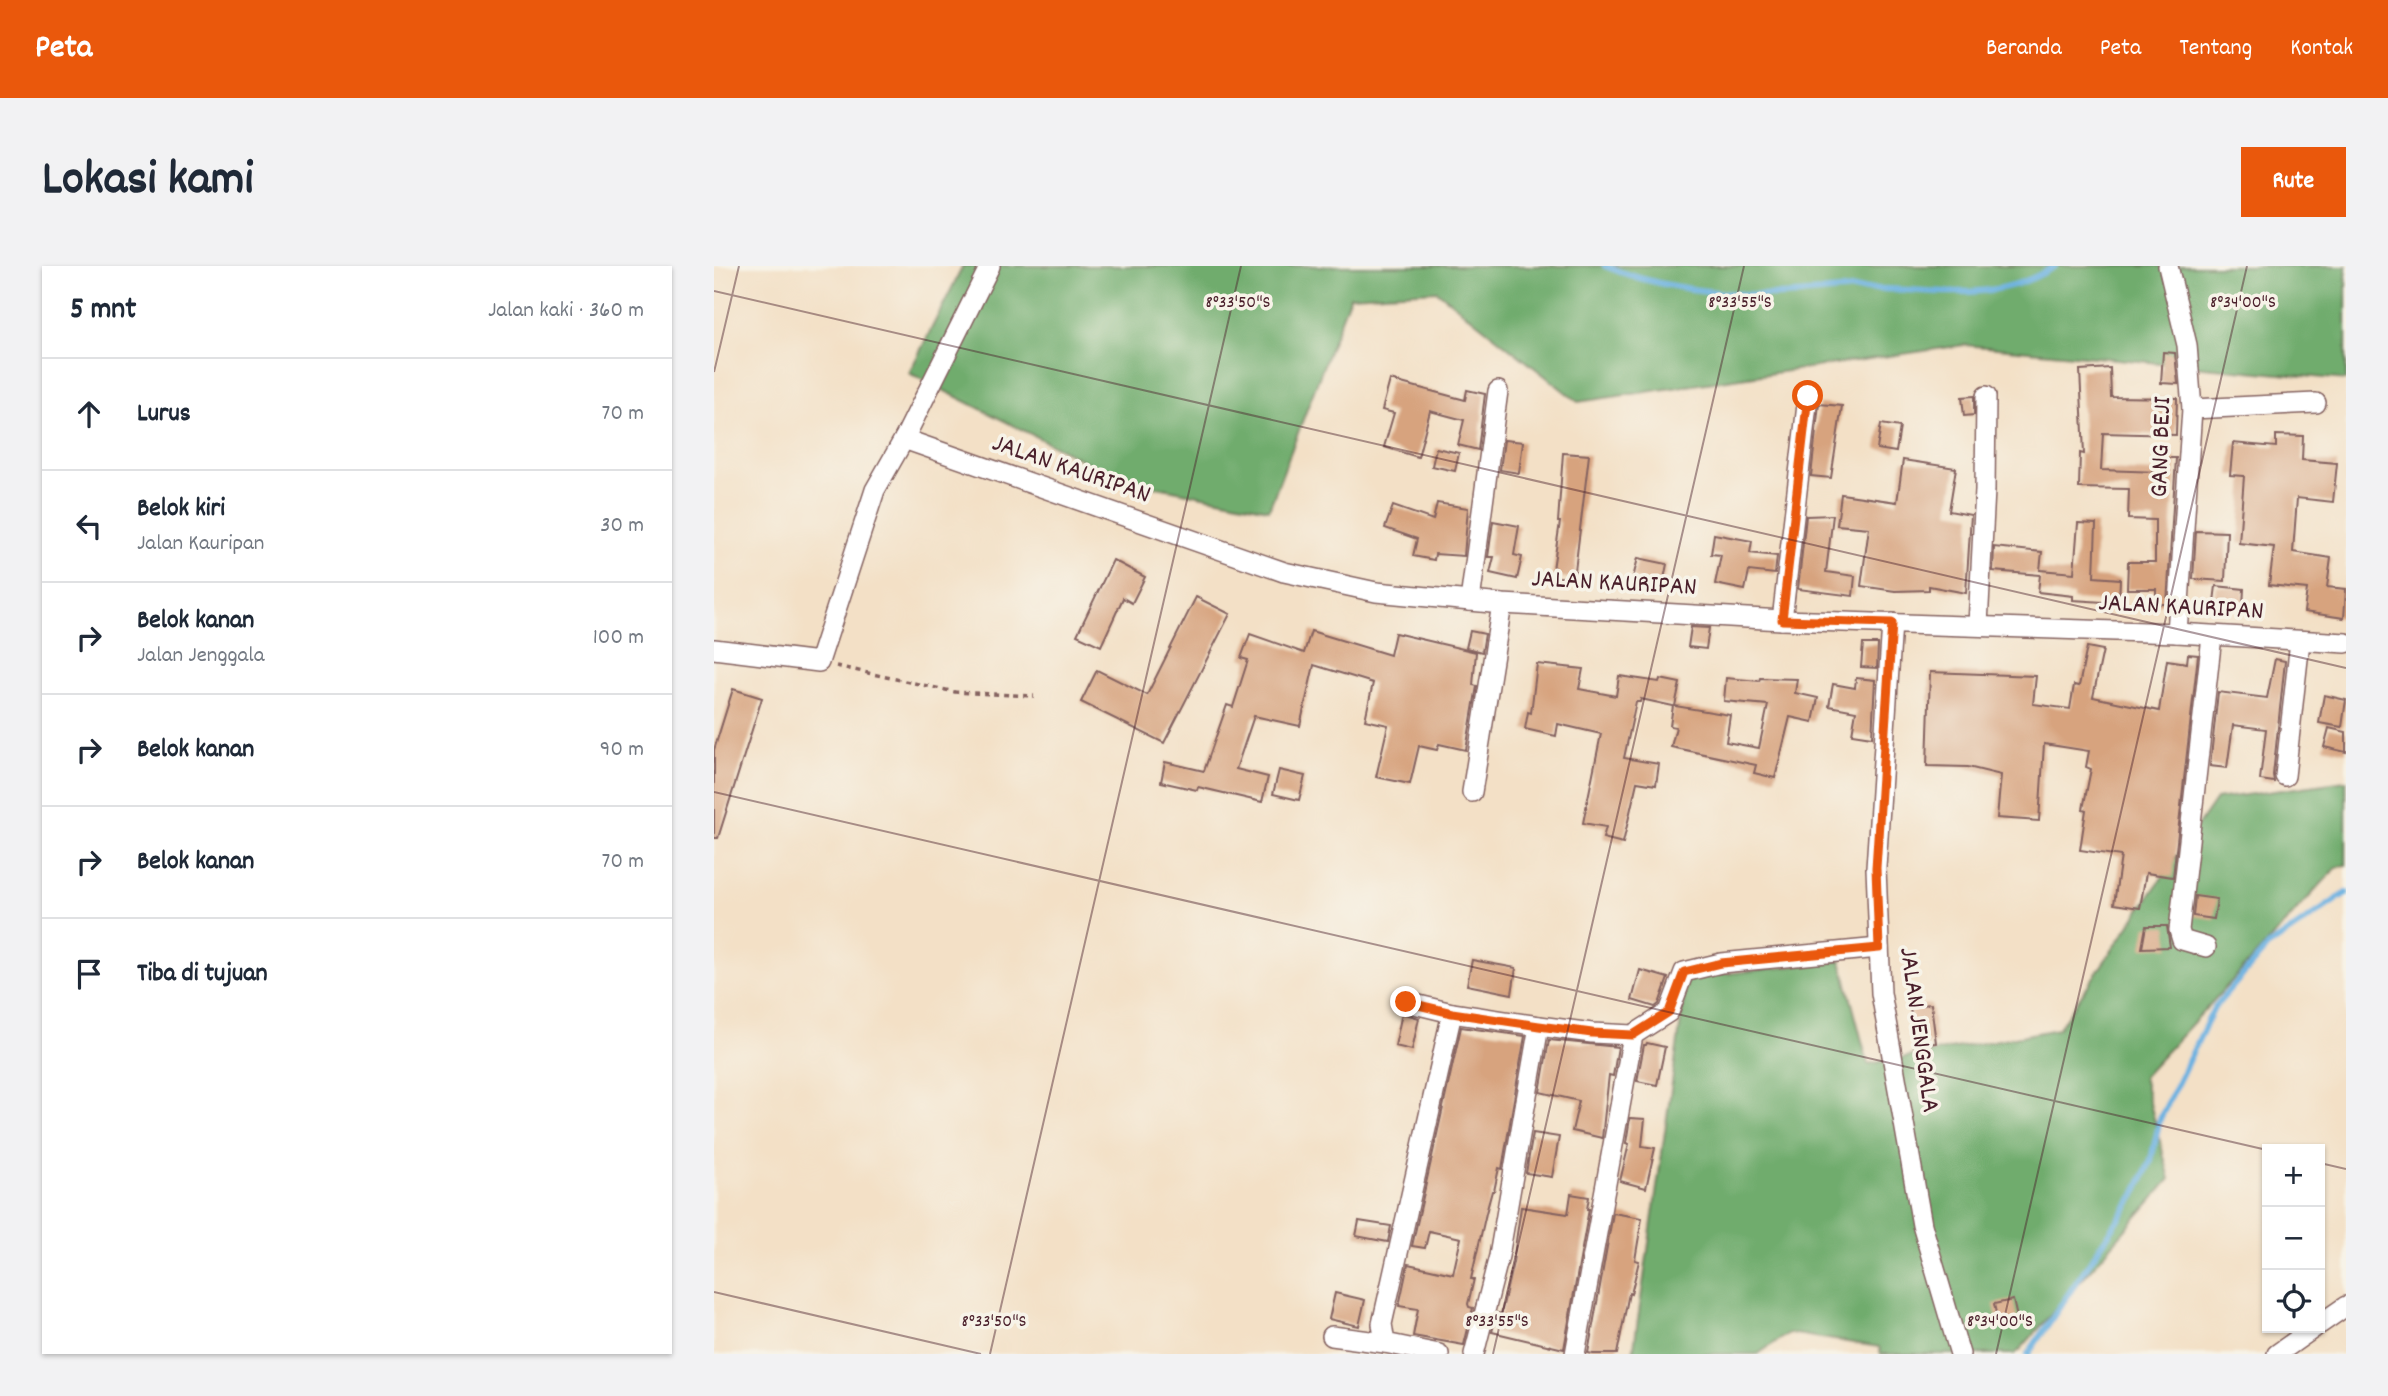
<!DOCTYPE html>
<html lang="id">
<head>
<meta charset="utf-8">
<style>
	:root { --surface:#fff; --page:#f2f2f3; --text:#1f2937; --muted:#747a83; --line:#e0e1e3; --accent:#ea580c }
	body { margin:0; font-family:Dekko,sans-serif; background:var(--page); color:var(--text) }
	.controls { position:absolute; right:21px; bottom:21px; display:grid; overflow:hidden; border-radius:0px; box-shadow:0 2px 5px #0004 }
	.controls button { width:63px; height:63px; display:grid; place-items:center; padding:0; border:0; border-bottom:2px solid var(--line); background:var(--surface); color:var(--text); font:35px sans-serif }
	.stop { position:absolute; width:21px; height:21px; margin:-16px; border:5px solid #ea580c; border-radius:50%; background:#fff }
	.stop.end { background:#ea580c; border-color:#fff; box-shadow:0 2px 7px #0008 }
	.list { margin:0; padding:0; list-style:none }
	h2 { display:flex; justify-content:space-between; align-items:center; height:91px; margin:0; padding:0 28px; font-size:30px }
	h2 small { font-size:23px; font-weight:400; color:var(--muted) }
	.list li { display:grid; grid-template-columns:46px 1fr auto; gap:21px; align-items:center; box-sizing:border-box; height:112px; padding:0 28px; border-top:2px solid var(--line) }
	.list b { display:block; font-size:26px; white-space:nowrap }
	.list p { margin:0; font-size:23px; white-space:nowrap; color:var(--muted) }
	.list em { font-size:23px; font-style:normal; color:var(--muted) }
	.icon { flex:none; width:38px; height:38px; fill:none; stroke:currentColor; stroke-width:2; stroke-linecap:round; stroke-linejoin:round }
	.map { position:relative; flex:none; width:1632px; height:1088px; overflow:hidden; border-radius:0px }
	header { display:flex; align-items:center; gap:42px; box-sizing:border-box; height:98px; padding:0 35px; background:var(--accent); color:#fff }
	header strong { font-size:33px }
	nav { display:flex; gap:38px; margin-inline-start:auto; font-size:24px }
	.intro { display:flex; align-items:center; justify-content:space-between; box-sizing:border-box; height:168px; padding:0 42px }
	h1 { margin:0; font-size:49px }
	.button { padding:18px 32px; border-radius:0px; background:var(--accent); color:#fff; font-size:24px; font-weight:700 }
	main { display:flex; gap:42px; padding:0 42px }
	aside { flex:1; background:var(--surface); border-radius:0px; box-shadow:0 2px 5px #0004 }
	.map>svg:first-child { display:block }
</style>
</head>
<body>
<header>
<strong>Peta</strong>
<nav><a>Beranda</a><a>Peta</a><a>Tentang</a><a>Kontak</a></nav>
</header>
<div class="intro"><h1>Lokasi kami</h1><a class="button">Rute</a></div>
<main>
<aside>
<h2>5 mnt<small>Jalan kaki · 360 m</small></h2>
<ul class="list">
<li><svg class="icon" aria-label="ahead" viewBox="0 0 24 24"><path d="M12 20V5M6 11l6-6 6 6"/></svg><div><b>Lurus</b></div><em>70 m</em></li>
<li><svg class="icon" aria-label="left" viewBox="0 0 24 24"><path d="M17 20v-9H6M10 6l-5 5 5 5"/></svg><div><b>Belok kiri</b><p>Jalan Kauripan</p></div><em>30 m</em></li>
<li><svg class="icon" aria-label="right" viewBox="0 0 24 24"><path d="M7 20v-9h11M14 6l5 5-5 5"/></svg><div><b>Belok kanan</b><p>Jalan Jenggala</p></div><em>100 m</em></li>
<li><svg class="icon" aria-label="right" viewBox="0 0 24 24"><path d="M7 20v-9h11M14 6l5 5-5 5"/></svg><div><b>Belok kanan</b></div><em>90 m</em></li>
<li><svg class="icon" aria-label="right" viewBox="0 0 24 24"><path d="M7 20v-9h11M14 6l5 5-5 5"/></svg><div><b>Belok kanan</b></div><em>70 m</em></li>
<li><svg class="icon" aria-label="arrive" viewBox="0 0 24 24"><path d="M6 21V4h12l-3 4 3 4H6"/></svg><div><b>Tiba di tujuan</b></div></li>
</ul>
</aside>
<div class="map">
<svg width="1632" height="1088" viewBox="0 0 1632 1088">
	<rect width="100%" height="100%" fill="#f7f3e8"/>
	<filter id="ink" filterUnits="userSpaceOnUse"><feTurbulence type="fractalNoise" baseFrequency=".0143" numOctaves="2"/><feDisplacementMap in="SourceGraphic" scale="14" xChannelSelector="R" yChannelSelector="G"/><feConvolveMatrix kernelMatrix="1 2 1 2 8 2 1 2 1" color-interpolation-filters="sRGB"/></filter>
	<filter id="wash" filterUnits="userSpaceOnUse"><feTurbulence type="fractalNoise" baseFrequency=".00686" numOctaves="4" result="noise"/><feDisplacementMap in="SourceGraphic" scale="28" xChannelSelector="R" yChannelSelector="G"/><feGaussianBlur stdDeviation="1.57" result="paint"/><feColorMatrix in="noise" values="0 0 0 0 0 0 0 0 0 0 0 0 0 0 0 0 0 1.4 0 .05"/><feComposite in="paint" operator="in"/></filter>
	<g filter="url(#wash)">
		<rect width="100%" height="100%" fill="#f3e0c6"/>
		<!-- forest -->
		<g fill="#6fac6d" stroke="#5c664c" stroke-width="2">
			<path d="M249,0H1632V114L1250,79L864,136L723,25L636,30L555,243L408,214L195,107Z"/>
			<path d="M1632,515V599L1622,602L1429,811L1456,913L1305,1085L1300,1088H1167L1165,1081L1075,1067L1044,1088H919L973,712L1127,695L1154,798L1344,763L1502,533Z"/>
		</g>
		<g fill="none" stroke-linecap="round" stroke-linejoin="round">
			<!-- stream -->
			<g stroke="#6ab1e1" stroke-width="6">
				<path d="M891,0C941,21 1000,28 1053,29C1083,30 1114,24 1144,23C1213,20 1276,42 1341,0"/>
				<path d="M1314,1088L1421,929L1437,894L1446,853L1500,742L1553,681L1632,627"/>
			</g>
		</g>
		<g id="blocks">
			<!-- building -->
			<g fill="#d7a37e">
				<path d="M1449,86L1461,87L1464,118L1447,117Z"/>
				<path d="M1396,102L1397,131L1463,132L1462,169L1389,167L1387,204L1446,206V192H1462L1453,338H1442V323H1413L1414,296H1441V254L1414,253L1415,223L1365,222L1366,187L1370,188L1366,104Z"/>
				<path d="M676,114L751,134L753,124L771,128L764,184L744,179L750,154L716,145L704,191L670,181L680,147L668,144Z"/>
				<path d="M1260,130V149L1250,150L1248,131Z"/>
				<path d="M1105,138L1128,140L1117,212L1097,210Z"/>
				<path d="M1167,158L1186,161L1182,186L1163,183Z"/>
				<path d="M1562,169L1589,170L1588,194L1623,197L1619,236L1583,232L1579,286L1617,292L1613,321L1632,323L1630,352L1590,346L1593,323L1555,319L1560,281L1525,277L1530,210L1516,209L1519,177L1562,181Z"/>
				<path d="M790,174L809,176L805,207L786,204Z"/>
				<path d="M722,182L745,187L741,205L718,200Z"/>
				<path d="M849,187L875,189L860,313L838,310L846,256H844Z"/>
				<path d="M1189,194L1242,202L1235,245L1257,249L1252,327L1215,320V324L1181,325L1147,320L1155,262L1123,259L1127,228L1183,236Z"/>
				<path d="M723,237L754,242L750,290L721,288L720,294L699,290L703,273L671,262L679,240L719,254Z"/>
				<path d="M1119,249L1112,306L1141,310L1139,330L1084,323L1092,250Z"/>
				<path d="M779,255L805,260L800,289L808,291L803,313L776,307L780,291H774Z"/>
				<path d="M1364,257L1382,258L1380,311L1406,313L1405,337L1359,334V330L1324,326L1326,309L1279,305L1280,281L1328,286L1326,304L1360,307Z"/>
				<path d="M1482,265L1513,266L1511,315L1479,313Z"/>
				<path d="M1000,268L1038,275L1036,287L1063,290L1061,308L1035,305L1031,324L1001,318L1007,289L997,288Z"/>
				<path d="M924,292L953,298L949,318L919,312Z"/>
				<path d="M399,294L431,311L418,337L409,332L387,380L363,369Z"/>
				<path d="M1502,320L1530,323L1529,340L1500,336Z"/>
				<path d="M482,331L516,348L450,477L367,436L383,404L433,429Z"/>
				<path d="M977,361L995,362L992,383L974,381Z"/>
				<path d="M597,365L676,389L681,367L762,386L759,419L763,420L752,484L725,478L723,484L705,480L696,518L662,511L674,459L651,454L659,417L600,399L586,460L540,450L522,503L554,511L548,536L484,521L483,524L447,516L451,496L490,505L513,439L519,441L534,394L527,392L536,368L590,387Z"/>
				<path d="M756,365L771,368L768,386L752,382Z"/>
				<path d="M1149,378H1164L1163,402L1147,401Z"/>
				<path d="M1373,381L1389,384L1379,431L1445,445L1453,394L1473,397L1474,388L1484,389L1459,611L1432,607L1426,642L1400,638L1407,590L1366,584L1372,544L1369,543L1377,503L1372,501L1375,485L1330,478L1325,555L1283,552L1287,509L1254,501L1213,500L1216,406L1322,410L1319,438L1356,443L1360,419L1365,420Z"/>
				<path d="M1561,393L1571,395L1559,509L1560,516L1546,514L1552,463L1519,459L1513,502L1496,500L1504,426L1553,432Z"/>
				<path d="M823,398L869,403L865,423L902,430L905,410L945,416L946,413L966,417L961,440L1016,449L1012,476L1045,482L1054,439L1010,435L1012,412L1045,415L1046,412L1083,413L1081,427L1104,432L1099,456L1076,451L1061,512L1040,507L1042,499L957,481L962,461L956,460L959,440L927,433L926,436H922L910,492L945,498L942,519L923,516L909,577L889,572L892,561L869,557L887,468L844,458L842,470L811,463L814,446L817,447Z"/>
				<path d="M1142,412L1161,414L1158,471L1138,468L1142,445L1115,440L1119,418L1141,422Z"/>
				<path d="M19,423L48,432L4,572H0V484Z"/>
				<path d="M1610,429L1632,434L1628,461L1605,457Z"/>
				<path d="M1615,462L1632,466V486L1610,481Z"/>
				<path d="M565,504L591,510L585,534L559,528Z"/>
				<path d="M1481,630L1503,633L1500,653L1479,650Z"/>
				<path d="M1432,660H1453L1456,681L1428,682Z"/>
				<path d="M758,694L802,702L798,728L753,719Z"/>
				<path d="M926,704L954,712L945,738L941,741L918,734Z"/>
				<path d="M1217,738L1222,777L1200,780L1196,740Z"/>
				<path d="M688,747L705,752L698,784L681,780Z"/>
				<path d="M747,761L811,770L788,903L785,902L780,925H778L772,947L757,1013H760L754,1038L755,1041L759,1042L750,1079L699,1070L704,1043L685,1040L694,998L739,1008L747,972L715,965L711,982L698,980Z"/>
				<path d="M835,774L904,781L899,810L895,809L888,872L858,865L865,835L826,826Z"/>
				<path d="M933,777L951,781L943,819L923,815L930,779H932Z"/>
				<path d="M916,852L931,853L928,880L941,882L932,922L906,915L915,878L912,877Z"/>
				<path d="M819,867L845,871L838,911L812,907Z"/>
				<path d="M857,928L875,931L873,943H875L850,1083L778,1066L783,1047L787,1048L799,996L807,941L854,948Z"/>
				<path d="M899,947L928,952L921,994L925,995L917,1028L915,1027L903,1088H879L874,1087Z"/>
				<path d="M645,955L677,960L674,976L642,970Z"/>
				<path d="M621,1027L651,1034L645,1060L615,1053Z"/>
				<path d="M1299,1034L1304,1056L1285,1061L1280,1038Z"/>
			</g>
		</g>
	</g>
	<g filter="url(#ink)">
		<use href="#blocks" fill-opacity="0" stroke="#856361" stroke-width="2"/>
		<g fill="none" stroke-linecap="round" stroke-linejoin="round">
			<!-- minor casing -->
			<g stroke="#856361" stroke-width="22">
				<g id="minor">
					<path d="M1454,0L1473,79L1478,143L1463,367"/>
					<path d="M1478,143L1602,137"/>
					<path d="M190,173L570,306L662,326L788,338L1068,354L1463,367L1632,377"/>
					<path d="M756,335L784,125"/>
					<path d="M1068,354L1094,130"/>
					<path d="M1178,357L1162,602L1167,727L1208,959L1246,1088"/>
					<path d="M1264,359L1271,224L1272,130"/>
					<path d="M0,383L105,396L161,224L190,173L276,0"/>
					<path d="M1571,510L1586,375"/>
					<path d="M758,526L788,338"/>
					<path d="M1492,681L1468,674L1465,664L1498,370"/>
					<path d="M692,736L738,747L825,760L878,767L919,769L955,746L970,706L1007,697L1165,682"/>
					<path d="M1606,1058L1632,1040"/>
					<path d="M618,1070L671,1077"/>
					<path d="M725,1088L671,1077L668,1058L738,747"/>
					<path d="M760,1088L785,990L825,760"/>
					<path d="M861,1088L919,769"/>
					<path d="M1563,1088L1600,1062"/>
				</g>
			</g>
			<!-- path -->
			<path stroke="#856361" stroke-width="3.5" stroke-dasharray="5 5" stroke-linecap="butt" d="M122,400L241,426L320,430"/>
			<!-- minor -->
			<use href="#minor" stroke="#fff" stroke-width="19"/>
		</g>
	</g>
	<g fill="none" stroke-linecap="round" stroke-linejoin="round" filter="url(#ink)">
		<!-- route -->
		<path stroke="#ea580c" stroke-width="9" d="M692,736L738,747L825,760L878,767L919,769L955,746L970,706L1007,697L1165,682L1162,602L1178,357L1068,354L1094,130"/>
	</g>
	<!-- ticks -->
	<path fill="none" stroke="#4a1f2b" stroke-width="2" stroke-opacity="0.45" d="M0,25L1632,402M0,106L25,0M0,526L1553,884M1606,897L1632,903M0,1026L267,1088M276,1088L527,0M779,1088L1030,0M1282,1088L1533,0"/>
	<g text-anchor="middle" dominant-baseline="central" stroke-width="7" stroke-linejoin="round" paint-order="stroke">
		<!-- street labels -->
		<g font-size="26" fill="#4a1f2b" stroke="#f7f3e8">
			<text transform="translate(1448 181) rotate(-88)">GANG BEJI</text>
			<text transform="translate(357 204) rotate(19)">JALAN KAURIPAN</text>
			<text transform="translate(900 318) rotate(3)">JALAN KAURIPAN</text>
			<text transform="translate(1467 342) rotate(3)">JALAN KAURIPAN</text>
			<text transform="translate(1204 764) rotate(82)">JALAN JENGGALA</text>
		</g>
	</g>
	<g font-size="18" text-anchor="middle" fill="#4a1f2b" stroke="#f7f3e8" stroke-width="7" stroke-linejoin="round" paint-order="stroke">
		<text x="524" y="41">8°33'50"S</text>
		<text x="1026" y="41">8°33'55"S</text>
		<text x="1529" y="41">8°34'00"S</text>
		<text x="280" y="1060">8°33'50"S</text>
		<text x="783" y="1060">8°33'55"S</text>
		<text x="1286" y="1060">8°34'00"S</text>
	</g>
</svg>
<div class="controls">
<button>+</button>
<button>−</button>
<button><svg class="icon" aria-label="locate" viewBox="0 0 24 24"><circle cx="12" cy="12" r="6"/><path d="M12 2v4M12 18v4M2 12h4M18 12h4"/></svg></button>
</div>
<div class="stop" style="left:1094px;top:130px"></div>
<div class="stop end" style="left:692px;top:736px"></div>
</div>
</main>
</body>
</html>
